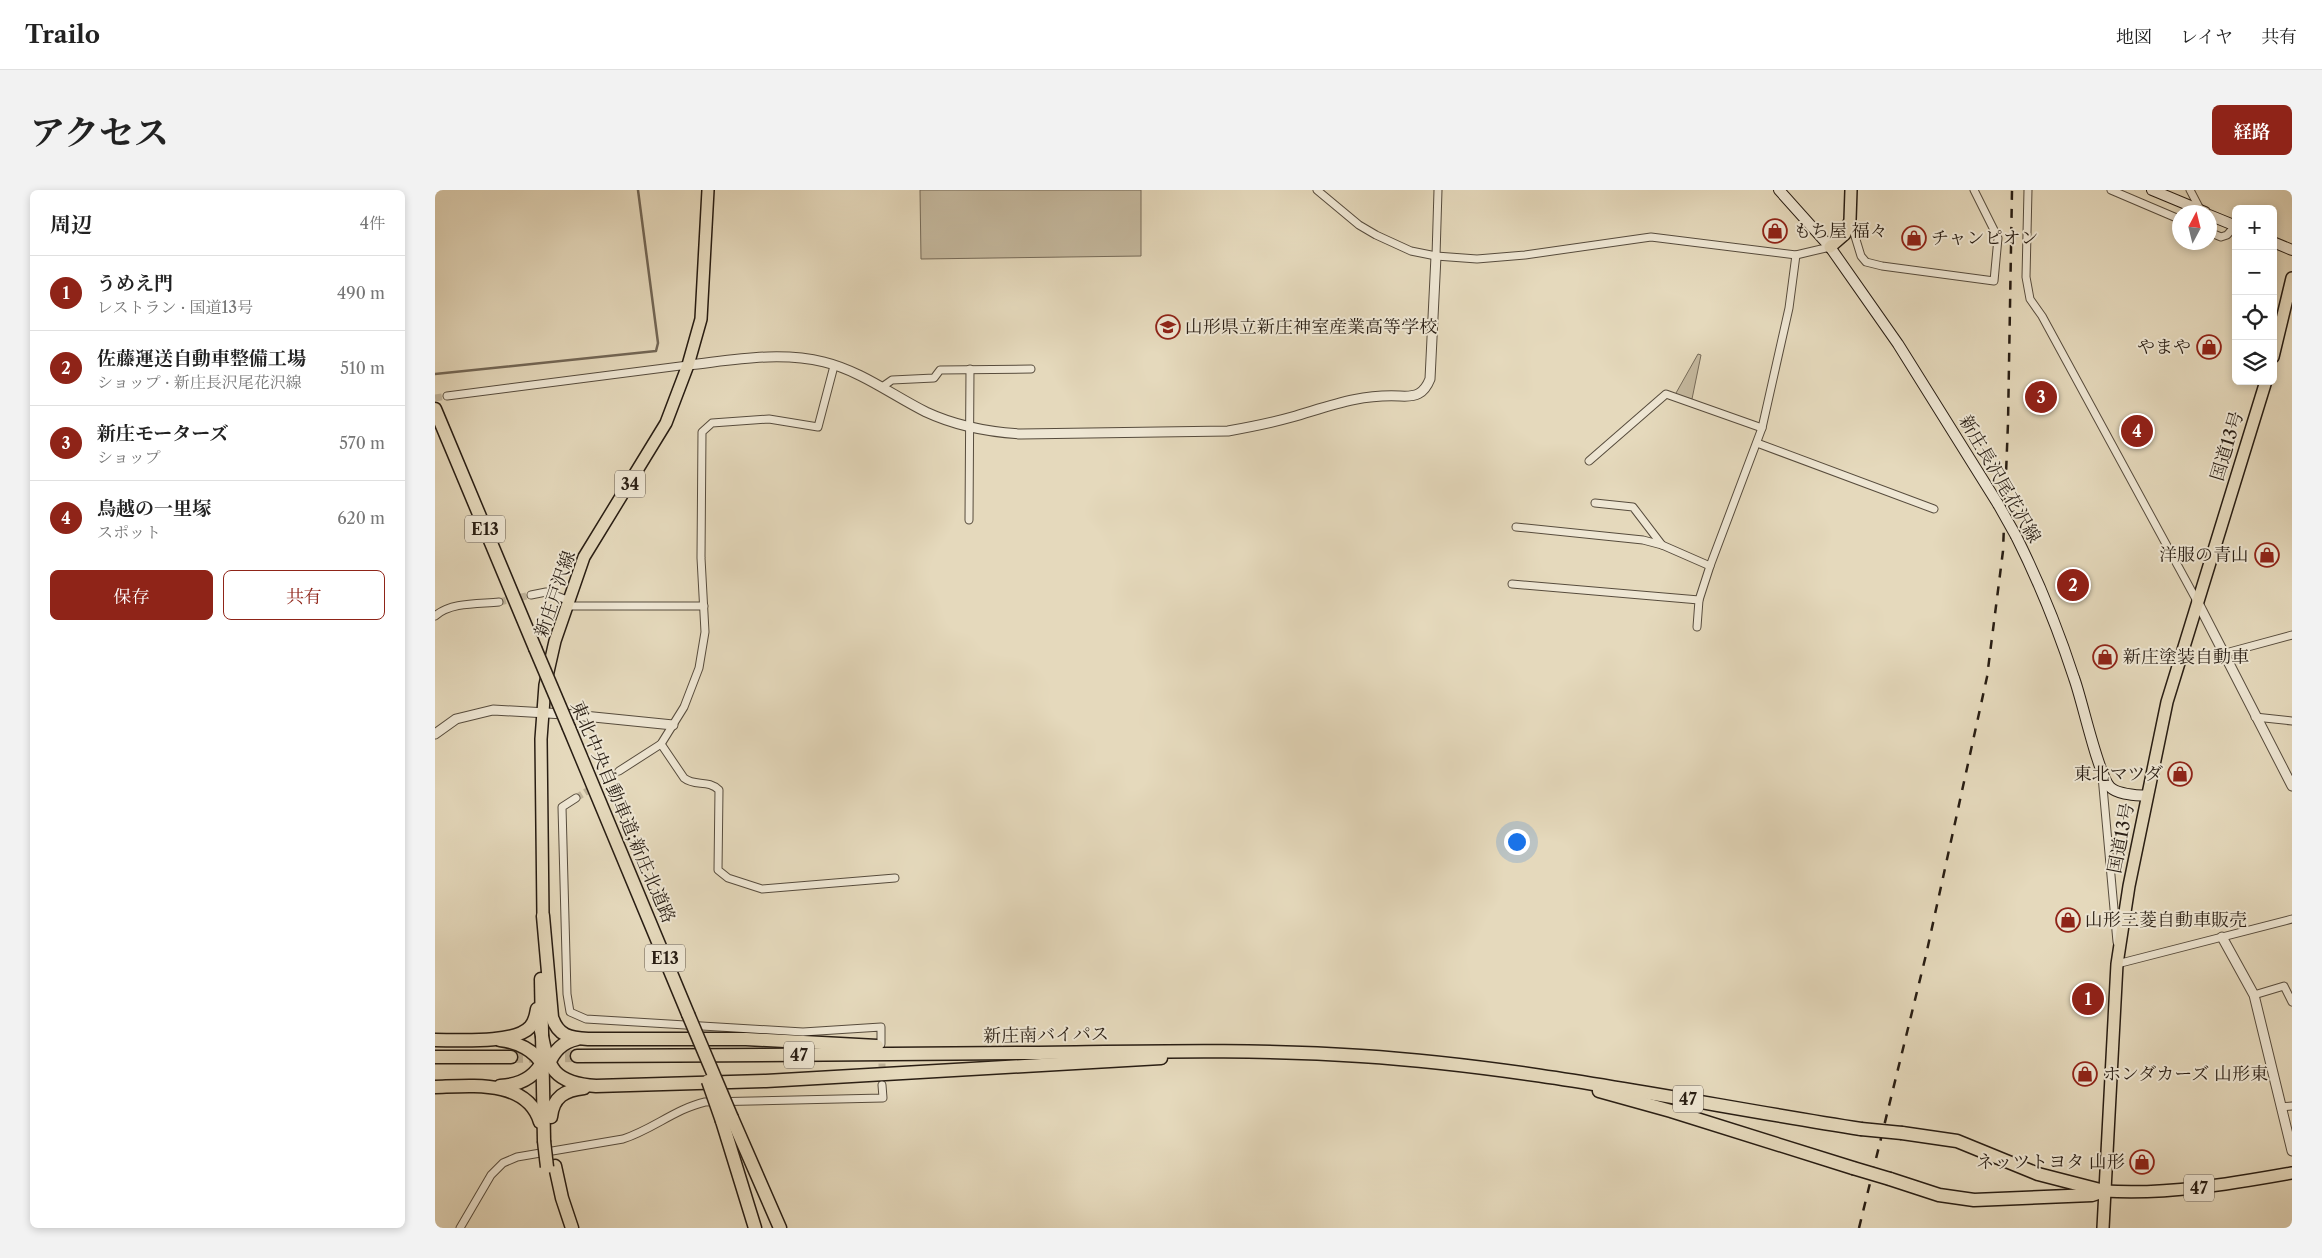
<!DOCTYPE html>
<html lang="ja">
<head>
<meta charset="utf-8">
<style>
	:root { --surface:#fff; --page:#f2f2f2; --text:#222; --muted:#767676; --line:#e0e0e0; --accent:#8f2418 }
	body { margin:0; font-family:"Libre Caslon Text","Noto Serif JP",serif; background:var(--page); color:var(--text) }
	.controls { position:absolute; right:15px; top:15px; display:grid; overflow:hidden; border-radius:8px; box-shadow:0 2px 8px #0003 }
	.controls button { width:45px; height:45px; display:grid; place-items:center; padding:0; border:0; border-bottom:1px solid var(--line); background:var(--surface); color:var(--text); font:25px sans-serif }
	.compass { position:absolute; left:1737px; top:15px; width:45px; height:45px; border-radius:50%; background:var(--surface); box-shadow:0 2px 8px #0003; rotate:7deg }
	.you { position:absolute; left:1081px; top:651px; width:18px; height:18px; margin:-12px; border:4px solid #fff; border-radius:50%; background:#1a73e8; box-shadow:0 0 0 8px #1a73e833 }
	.badge { display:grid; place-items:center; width:32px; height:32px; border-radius:50%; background:var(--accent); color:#fff; font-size:16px; font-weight:700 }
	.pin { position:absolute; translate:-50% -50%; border:2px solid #fff; box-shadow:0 1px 5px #0006 }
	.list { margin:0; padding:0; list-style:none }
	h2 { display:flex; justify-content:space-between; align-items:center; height:65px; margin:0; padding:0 20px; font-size:21px }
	h2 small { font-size:16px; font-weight:400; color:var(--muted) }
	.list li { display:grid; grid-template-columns:32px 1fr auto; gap:15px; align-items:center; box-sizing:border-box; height:75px; padding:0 20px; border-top:1px solid var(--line) }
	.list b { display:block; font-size:19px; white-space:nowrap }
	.list p { margin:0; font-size:16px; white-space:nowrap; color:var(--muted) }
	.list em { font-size:16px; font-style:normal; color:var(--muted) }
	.actions { display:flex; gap:10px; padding:15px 20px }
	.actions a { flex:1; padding:11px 0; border:1px solid var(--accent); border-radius:8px; text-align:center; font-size:18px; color:var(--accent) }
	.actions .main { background:var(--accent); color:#fff }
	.icon { flex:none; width:28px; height:28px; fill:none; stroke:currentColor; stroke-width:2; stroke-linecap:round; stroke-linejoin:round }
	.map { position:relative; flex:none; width:1857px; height:1038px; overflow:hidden; border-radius:8px }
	header { display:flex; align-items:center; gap:30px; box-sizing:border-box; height:70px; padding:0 25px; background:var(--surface); border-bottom:1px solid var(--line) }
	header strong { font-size:24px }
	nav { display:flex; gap:28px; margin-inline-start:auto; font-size:18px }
	.intro { display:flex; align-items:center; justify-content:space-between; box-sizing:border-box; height:120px; padding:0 30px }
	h1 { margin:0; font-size:35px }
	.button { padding:12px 22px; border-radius:8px; background:var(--accent); color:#fff; font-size:18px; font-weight:700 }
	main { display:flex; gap:30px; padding:0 30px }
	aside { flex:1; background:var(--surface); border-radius:8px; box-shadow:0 2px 8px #0003 }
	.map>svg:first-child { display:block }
</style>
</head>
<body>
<header>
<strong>Trailo</strong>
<nav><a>地図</a><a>レイヤ</a><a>共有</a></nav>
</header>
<div class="intro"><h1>アクセス</h1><a class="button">経路</a></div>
<main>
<aside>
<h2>周辺<small>4件</small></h2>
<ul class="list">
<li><span class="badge">1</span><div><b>うめえ門</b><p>レストラン · 国道13号</p></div><em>490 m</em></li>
<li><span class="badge">2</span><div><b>佐藤運送自動車整備工場</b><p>ショップ · 新庄長沢尾花沢線</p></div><em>510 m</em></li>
<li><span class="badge">3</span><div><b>新庄モーターズ</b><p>ショップ</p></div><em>570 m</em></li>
<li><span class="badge">4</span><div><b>鳥越の一里塚</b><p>スポット</p></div><em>620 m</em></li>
</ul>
<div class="actions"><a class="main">保存</a><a>共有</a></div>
</aside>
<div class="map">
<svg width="1857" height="1038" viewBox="0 0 1857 1038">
	<rect width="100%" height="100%" fill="#e5d9bc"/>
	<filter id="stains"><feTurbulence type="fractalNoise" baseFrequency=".004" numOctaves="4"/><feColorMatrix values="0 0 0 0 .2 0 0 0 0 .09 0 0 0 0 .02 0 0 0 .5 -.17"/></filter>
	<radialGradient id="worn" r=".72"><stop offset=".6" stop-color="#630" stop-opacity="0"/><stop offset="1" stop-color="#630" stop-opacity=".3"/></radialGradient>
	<!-- green -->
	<g fill="#c5b99f" stroke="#766b59">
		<path d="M485,0H706V66L486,69Z"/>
		<path d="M1263,164L1266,165L1257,209L1243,206L1241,203Z"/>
	</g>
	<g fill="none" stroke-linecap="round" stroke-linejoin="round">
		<!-- stream -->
		<path stroke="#736756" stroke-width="2.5" d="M0,184L221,161L223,153L203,0"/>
		<!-- minor-tunnel -->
		<g stroke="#bfb39a" stroke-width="7" stroke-dasharray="7 3.5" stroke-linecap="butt">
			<path d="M0,208L12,206"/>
			<path d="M64,412L96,405"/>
			<path d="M141,608L184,581"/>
			<path d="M447,863V887"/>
		</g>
		<!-- motorway-tunnel -->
		<path stroke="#bfb39a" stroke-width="12" stroke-dasharray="12 6" stroke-linecap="butt" d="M76,867L142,866"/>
		<!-- minor casing -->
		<g stroke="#574c3d" stroke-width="9">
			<g id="minor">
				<path d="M882,0L924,35L941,45L976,61L1001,66L1042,69L1090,65L1216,47L1361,65L1395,57"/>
				<path d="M1593,0L1591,87L1595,109L1607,126L1762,411"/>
				<path d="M1676,0L1744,29"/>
				<path d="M1755,0L1766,21"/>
				<path d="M1415,30L1426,66L1431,72L1447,76L1559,91L1563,48L1539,0"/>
				<path d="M1774,42L1786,47L1792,45L1800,36"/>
				<path d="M1001,66L1003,0"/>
				<path d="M447,197L457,190L499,188L505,180L596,179"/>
				<path d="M12,206L253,175"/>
				<path d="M1322,253L1499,319"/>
				<path d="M1154,271L1231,204L1327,238"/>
				<path d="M1160,313L1198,317L1227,355"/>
				<path d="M534,330L535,179"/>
				<path d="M1081,337L1208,350L1227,355L1275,376"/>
				<path d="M1077,394L1264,410"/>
				<path d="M96,405L111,402L135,411"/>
				<path d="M133,416H269"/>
				<path d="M0,426C16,412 43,414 64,412"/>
				<path d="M1262,437L1264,410L1275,376L1327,238L1354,118L1361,65"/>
				<path d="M1787,464L1857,445"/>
				<path d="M1820,527L1857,531"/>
				<path d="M226,554L249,588C260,597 273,589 284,600L283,680L293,688L327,699L460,688"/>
				<path d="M184,581L226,554L249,517L264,478L270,442L266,368L267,242L277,233L334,229L383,237L399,176"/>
				<path d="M1667,586L1682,752"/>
				<path d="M141,608L127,617L132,804L135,822L151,829L368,842L446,837V854"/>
				<path d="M1682,774L1857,729"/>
				<path d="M1819,805L1849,796L1857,812"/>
				<path d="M1846,917L1857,916"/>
				<path d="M25,1038L56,985L68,973L82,967L188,949C217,940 240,919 270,912L448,908L447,895"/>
			</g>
		</g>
		<!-- tertiary casing -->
		<g stroke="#574c3d" stroke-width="11">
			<g id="tertiary">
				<path d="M253,175C299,170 344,161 389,172C426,181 457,205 491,222C521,236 553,242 586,244L793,241C815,237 836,233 857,227C895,216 924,204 965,206C981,207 989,204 995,189L1001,66"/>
				<path d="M1762,411L1857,596"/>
				<path d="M0,544L21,529L58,520L129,524L238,535"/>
				<path d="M1787,747L1819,805L1857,961"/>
			</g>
		</g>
		<!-- secondary casing -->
		<g stroke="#281d13" stroke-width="12">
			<g id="secondary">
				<path d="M1344,0L1395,57L1463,154L1563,314"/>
				<path d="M1717,0L1770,22"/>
				<path d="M1774,25L1801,36"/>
				<path d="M1838,52L1857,60"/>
				<path d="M1581,346C1604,392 1623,439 1639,488C1647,509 1663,585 1675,597C1683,605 1701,605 1712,606"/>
			</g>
		</g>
		<!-- primary casing -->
		<g stroke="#281d13" stroke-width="14">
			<g id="primary">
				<path d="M1395,57L1410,44L1415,30L1416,0"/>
				<path d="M108,726L106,549L110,495L120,451L149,367L231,233L253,175L266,129L273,0"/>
			</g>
		</g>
		<!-- trunk casing -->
		<g stroke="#281d13" stroke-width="14">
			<g id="trunk">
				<path d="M1838,167L1857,88"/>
				<path d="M1669,1001C1733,1005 1795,994 1857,983"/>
				<path d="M1668,1038L1682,774L1694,696L1732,512L1831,191"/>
			</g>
		</g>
		<!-- motorway casing -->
		<g stroke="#281d13" stroke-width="15">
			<g id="motorway">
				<path d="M0,219L100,458"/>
				<path d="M134,538L253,824"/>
				<path d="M108,726L117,827C123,846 135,848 153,849H311L442,856"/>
				<path d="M106,789L109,951"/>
				<path d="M106,841C113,879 119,893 161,896L331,891L726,868"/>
				<path d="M0,850C22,850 80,854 95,837C100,832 101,825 102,819"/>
				<path d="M65,850C82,852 100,860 108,876"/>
				<path d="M142,866C289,865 436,865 583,863C698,862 811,858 926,866C1095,877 1259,913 1426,939"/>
				<path d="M0,867H76"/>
				<path d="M113,876C118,862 127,852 142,849"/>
				<path d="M65,896C84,895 100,888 108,870"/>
				<path d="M0,897C36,896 92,889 105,932"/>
				<path d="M1164,901L1236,921L1418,978"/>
				<path d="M116,927C118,907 130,900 149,898"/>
				<path d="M297,928L345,1038"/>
				<path d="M287,931L320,1038"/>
				<path d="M1467,943L1522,951L1603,984L1669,1001"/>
				<path d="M120,976L127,1008L137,1038"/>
				<path d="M1455,989L1504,1005L1539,1010L1657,1005L1669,1001"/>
			</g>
		</g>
		<!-- minor -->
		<use href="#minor" stroke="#eee6d3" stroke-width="7"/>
		<!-- tertiary -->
		<use href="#tertiary" stroke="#eee6d3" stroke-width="9"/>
		<!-- secondary -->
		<use href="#secondary" stroke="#eee6d3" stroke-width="10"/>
		<!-- primary -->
		<use href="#primary" stroke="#e5d9bc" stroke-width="11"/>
		<!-- trunk -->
		<use href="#trunk" stroke="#e5d9bc" stroke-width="11"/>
		<!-- motorway -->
		<use href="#motorway" stroke="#e5d9bc" stroke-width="12"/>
		<!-- rail -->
		<path stroke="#281d13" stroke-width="2.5" stroke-dasharray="9 9" stroke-linecap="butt" d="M1424,1038L1491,765L1552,487L1568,361L1573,233L1577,0"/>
		<!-- secondary-bridge casing -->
		<g stroke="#281d13" stroke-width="12" stroke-linecap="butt">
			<path id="secondary-bridge" d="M1563,314L1581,346"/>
		</g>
		<!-- motorway-bridge casing -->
		<g stroke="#281d13" stroke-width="15" stroke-linecap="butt">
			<g id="motorway-bridge">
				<path d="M100,458L134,538"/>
				<path d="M253,824L297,928"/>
				<path d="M273,891L287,931"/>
				<path d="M1426,939L1467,943"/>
				<path d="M109,951L112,977"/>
				<path d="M1418,978L1455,989"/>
			</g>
		</g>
		<!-- secondary-bridge -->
		<use href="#secondary-bridge" stroke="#eee6d3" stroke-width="10"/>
		<!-- motorway-bridge -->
		<use href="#motorway-bridge" stroke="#e5d9bc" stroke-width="12"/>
	</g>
	<!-- icons -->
	<defs>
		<g id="shop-ring" transform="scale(1.25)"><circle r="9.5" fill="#eee6d3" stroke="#8f2418" stroke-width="1.5"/><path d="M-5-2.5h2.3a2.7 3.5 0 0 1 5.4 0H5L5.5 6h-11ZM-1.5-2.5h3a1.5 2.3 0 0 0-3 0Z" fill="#8f2418"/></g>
		<g id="school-ring" transform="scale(1.25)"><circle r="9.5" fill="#eee6d3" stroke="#8f2418" stroke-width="1.5"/><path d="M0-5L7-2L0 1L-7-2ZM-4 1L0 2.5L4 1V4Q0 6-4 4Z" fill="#8f2418"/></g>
	</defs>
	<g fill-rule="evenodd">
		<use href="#shop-ring" x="1340" y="41"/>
		<use href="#shop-ring" x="1479" y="48"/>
		<use href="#school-ring" x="733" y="137"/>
		<use href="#shop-ring" x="1774" y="157"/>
		<use href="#shop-ring" x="1832" y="365"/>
		<use href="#shop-ring" x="1670" y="467"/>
		<use href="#shop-ring" x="1745" y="584"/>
		<use href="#shop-ring" x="1633" y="730"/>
		<use href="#shop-ring" x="1650" y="884"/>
		<use href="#shop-ring" x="1707" y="972"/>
	</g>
	<g text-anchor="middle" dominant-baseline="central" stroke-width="4" stroke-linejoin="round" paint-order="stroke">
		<!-- shield labels -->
		<g fill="#eee6d3" stroke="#63594d" stroke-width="1">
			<rect x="180" y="280.5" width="30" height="27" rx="4"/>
			<rect x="30" y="325.5" width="40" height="27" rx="4"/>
			<rect x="210" y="754.5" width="40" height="27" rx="4"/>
			<rect x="349" y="851.5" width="30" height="27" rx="4"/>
			<rect x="1238" y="895.5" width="30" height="27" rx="4"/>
			<rect x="1749" y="984.5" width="30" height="27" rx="4"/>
		</g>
		<g font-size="16" font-weight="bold" fill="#281d13">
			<text x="195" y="294">34</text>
			<text x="50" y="339">E13</text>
			<text x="230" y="768">E13</text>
			<text x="364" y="865">47</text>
			<text x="1253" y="909">47</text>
			<text x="1764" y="998">47</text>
		</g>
		<!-- poi labels -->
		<g font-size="18" fill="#281d13" stroke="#eee6d3" text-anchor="start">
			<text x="1358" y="41">もち屋 福々</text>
			<text x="1496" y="48">チャンピオン</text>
			<text x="750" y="137">山形県立新庄神室産業高等学校</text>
			<text x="1756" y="157" text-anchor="end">やまや</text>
			<text x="1814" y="365" text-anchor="end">洋服の青山</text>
			<text x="1688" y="467">新庄塗装自動車</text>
			<text x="1728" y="584" text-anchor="end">東北マツダ</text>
			<text x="1650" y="730">山形三菱自動車販売</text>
			<text x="1668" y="884">ホンダカーズ 山形東</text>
			<text x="1690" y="972" text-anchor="end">ネッツトヨタ 山形</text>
		</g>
		<!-- street labels -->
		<g font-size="18" fill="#281d13" stroke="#eee6d3">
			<text transform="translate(1792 256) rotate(-73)">国道13号</text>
			<text transform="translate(1565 289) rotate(60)">新庄長沢尾花沢線</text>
			<text transform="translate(120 404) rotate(-71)">新庄戸沢線</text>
			<text transform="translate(188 622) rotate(67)">東北中央自動車道;新庄北道路</text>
			<text transform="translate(1686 648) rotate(-79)">国道13号</text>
			<text transform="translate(611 845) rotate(-1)">新庄南バイパス</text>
		</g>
	</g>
	<rect width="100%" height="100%" filter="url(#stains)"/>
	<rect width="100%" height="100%" fill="url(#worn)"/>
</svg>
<div class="controls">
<button>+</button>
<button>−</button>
<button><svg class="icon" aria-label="locate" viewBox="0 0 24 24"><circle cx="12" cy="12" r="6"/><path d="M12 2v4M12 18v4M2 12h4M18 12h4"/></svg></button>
<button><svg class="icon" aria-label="layers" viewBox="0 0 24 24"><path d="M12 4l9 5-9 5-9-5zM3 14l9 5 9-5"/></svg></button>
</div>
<svg class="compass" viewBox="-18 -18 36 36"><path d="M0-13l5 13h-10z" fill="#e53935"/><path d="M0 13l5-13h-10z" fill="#767676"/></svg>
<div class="you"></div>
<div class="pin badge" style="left:1653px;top:809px">1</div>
<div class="pin badge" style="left:1638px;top:395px">2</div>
<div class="pin badge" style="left:1606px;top:207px">3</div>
<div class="pin badge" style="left:1702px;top:241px">4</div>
</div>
</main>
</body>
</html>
